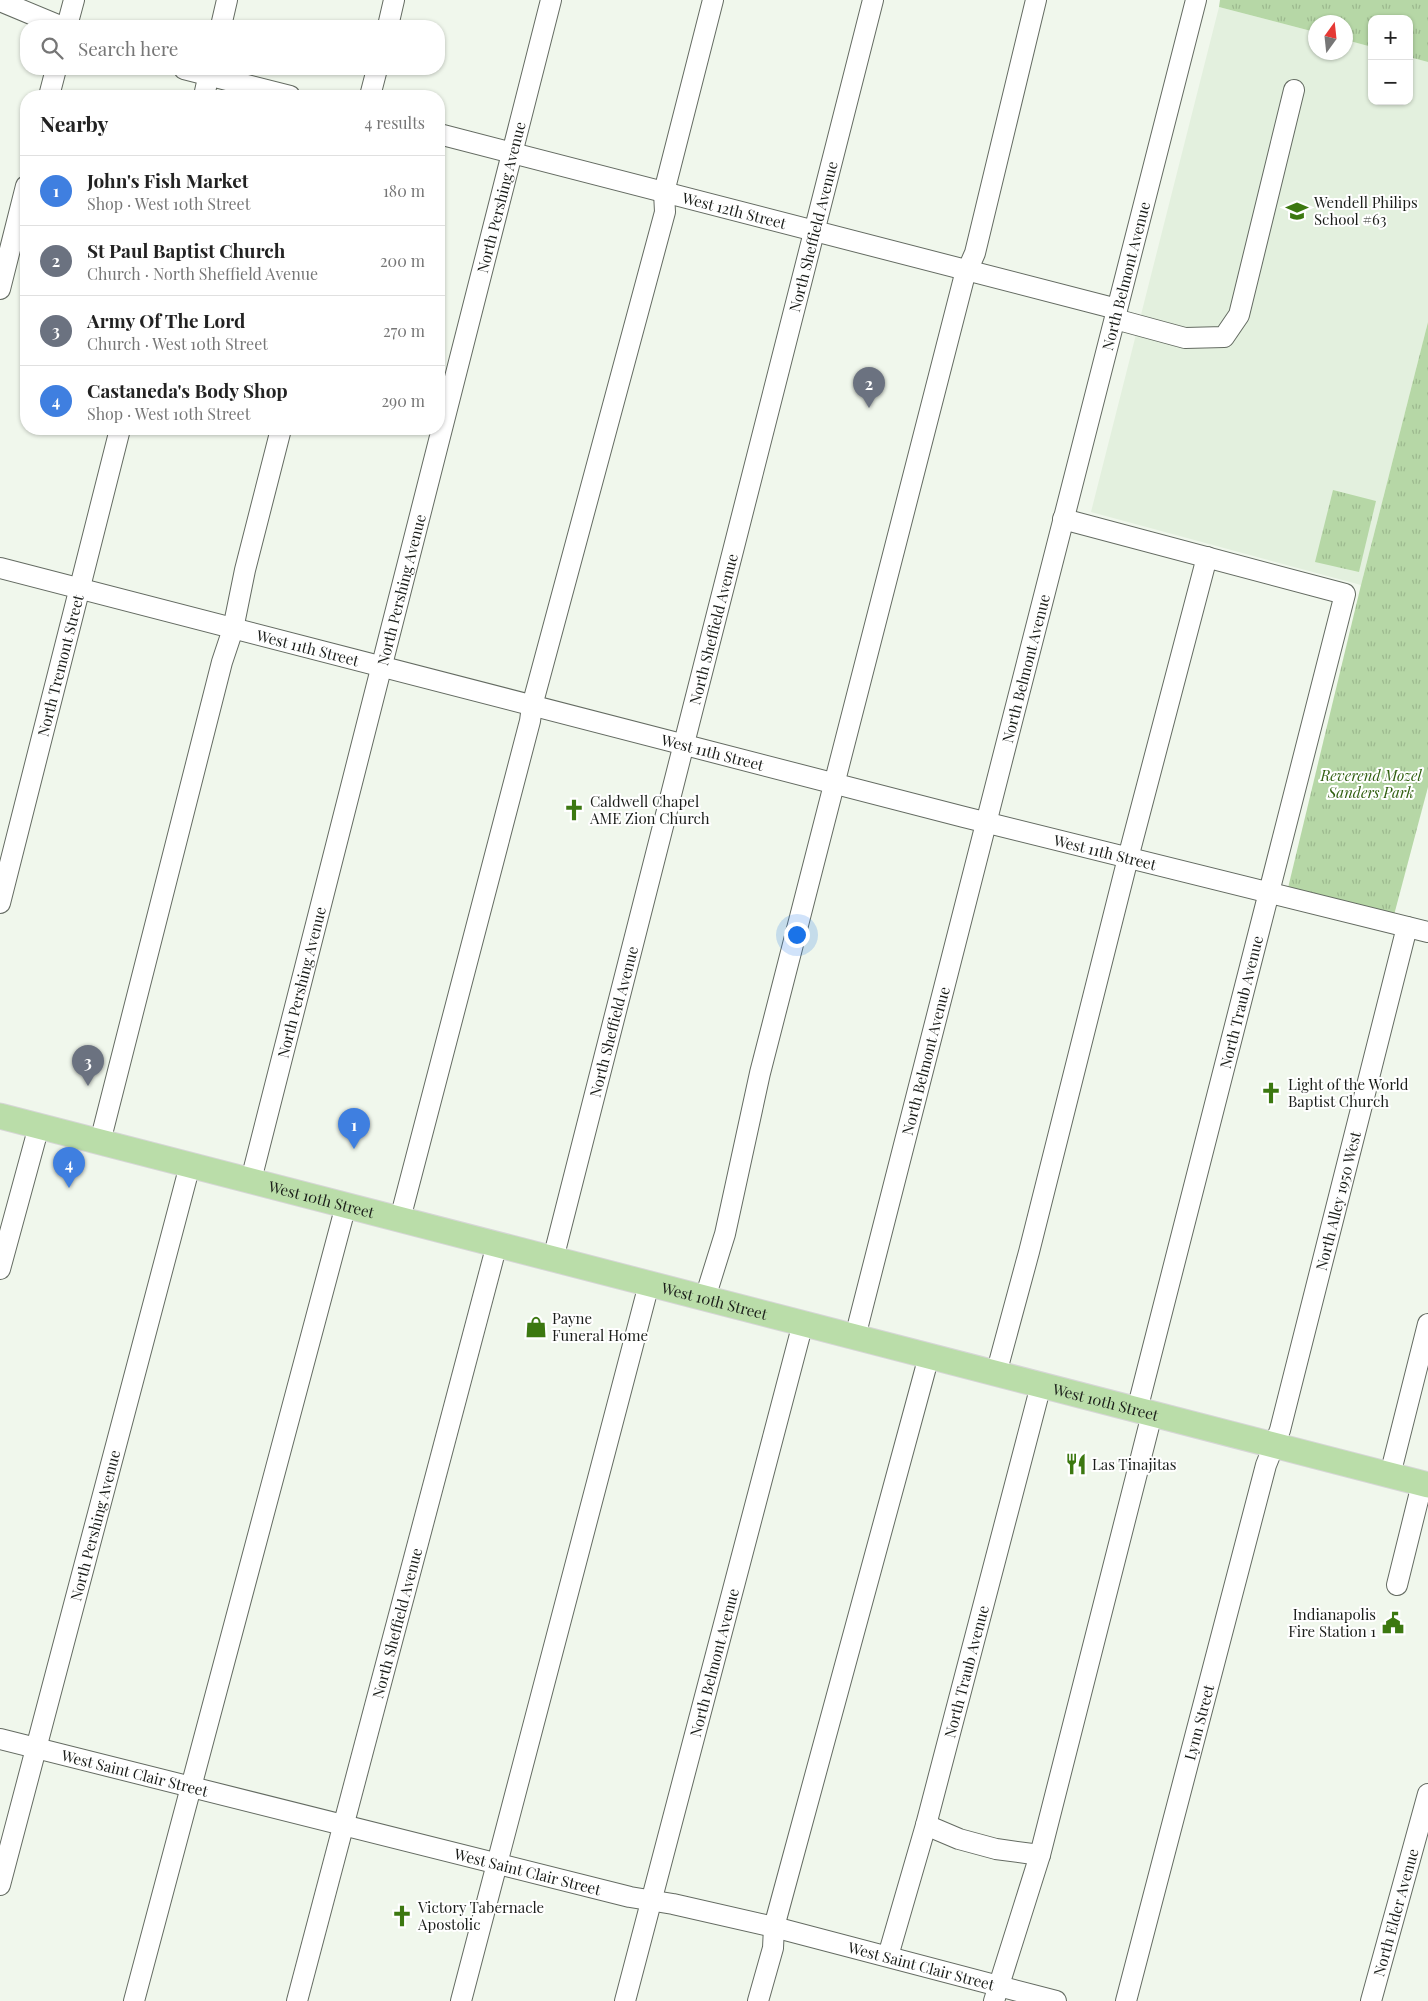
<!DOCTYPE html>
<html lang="en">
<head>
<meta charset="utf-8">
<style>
	:root { --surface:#fff; --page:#f2f2f2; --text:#222; --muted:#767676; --line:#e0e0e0; --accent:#1a73e8 }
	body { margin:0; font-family:"Playfair Display",serif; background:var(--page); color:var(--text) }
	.controls { position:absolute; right:15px; top:15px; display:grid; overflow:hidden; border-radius:10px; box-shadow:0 1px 4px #0004 }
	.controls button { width:45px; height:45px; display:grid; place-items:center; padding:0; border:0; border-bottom:1px solid var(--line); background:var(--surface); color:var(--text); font:25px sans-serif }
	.compass { position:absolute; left:1308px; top:15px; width:45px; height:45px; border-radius:50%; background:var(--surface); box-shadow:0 1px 4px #0004; rotate:15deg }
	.you { position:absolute; left:796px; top:934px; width:18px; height:18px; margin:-12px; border:4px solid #fff; border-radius:50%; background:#1a73e8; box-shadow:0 0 0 8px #1a73e833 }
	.badge { display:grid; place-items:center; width:32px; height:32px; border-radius:50%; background:var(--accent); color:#fff; font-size:16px; font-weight:700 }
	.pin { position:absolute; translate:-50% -41px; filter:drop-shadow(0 1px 2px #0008) }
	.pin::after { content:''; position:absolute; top:26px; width:18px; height:15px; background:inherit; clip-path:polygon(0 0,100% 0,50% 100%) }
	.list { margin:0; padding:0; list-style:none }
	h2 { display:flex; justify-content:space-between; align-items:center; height:65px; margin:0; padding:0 20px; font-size:21px }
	h2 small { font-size:16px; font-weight:400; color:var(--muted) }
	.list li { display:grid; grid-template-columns:32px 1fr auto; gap:15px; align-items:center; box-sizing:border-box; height:70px; padding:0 20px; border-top:1px solid var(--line) }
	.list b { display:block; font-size:19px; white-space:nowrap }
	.list p { margin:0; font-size:16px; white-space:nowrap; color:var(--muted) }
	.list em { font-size:16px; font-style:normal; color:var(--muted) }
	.icon { flex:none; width:28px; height:28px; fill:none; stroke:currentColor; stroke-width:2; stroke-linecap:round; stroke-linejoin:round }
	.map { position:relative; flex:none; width:1428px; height:2001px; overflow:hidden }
	.search { position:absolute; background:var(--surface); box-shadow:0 1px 4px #0004; left:20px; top:20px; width:425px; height:55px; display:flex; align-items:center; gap:12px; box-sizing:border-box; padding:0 18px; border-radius:20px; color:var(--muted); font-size:19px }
	.panel { position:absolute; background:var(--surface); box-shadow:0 1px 4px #0004; left:20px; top:90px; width:425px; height:345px; border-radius:20px }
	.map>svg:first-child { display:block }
</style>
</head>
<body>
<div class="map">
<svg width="1428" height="2001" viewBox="0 0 1428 2001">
	<defs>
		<pattern id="park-tufts" width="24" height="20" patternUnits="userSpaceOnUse" patternTransform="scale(1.25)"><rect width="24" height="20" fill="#b6d7a6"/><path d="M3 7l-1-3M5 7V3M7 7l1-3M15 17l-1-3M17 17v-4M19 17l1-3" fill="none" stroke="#9cb88e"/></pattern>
	</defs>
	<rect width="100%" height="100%" fill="#f0f7ec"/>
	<!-- built -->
	<path fill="#e3f0de" d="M1219,7L1315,32L1316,52H1346V40L1372,47V101H1409V57L1428,62V322L1361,585L1091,512Z"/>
	<!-- park -->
	<g fill="url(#park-tufts)">
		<path d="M1220,0H1428V62L1409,57V19H1372V47L1346,40V22H1316L1315,32L1219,7Z"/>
		<path d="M1428,322V787L1394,915L1288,888L1361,585Z"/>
		<path d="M1333,490L1376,501L1359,572L1315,562Z"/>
	</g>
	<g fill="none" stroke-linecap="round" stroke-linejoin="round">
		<!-- minor casing -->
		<g stroke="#646b62" stroke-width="22">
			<g id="minor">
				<path d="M0,1L60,26"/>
				<path d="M67,26L74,0"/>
				<path d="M221,26L227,0"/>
				<path d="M388,26L394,0"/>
				<path d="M184,69L290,96"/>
				<path d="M49,96L56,69"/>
				<path d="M204,96L210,69"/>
				<path d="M370,96L377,69"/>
				<path id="s1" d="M439,134L1117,309"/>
				<path d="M0,289L26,186"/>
				<path d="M1115,319L1185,338L1224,337L1239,315L1294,90"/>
				<path d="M1063,519L1345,594L1137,1410"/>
				<path id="s2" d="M0,568L964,817L1428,932"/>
				<path id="s3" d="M0,903L120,429"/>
				<path d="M100,1142L222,662L233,629L245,570L281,429"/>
				<path id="s4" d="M251,1180L551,0"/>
				<path d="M400,1219L530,721L532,706L665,212L664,192L713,0"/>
				<path id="s5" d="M553,1259L873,0"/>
				<path d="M0,1269L39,1126"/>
				<path d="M705,1298L725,1234L760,1073L964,278L975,253L1036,0"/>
				<path id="s6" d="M855,1337L1196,0"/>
				<path d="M996,1374L1029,1252L1128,858L1207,557"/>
				<path d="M1390,1475L1428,1324"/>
				<path d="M1397,1585L1422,1484"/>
				<path id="s7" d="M0,1739L630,1897L673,1904L774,1927L1056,2001"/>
				<path d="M926,1825L959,1839L996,1849L1040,1855"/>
				<path id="s8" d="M0,1885L190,1165"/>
				<path id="s9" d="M888,1956L926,1825L1041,1385"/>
				<path d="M134,2001L346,1205"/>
				<path id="s10" d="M297,2001L497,1244"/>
				<path d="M461,2001L649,1284"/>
				<path id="s11" d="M625,2001L803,1323"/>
				<path d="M758,2001L773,1948L774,1927L929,1356"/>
				<path d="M994,2001L1040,1855L1152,1414"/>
				<path id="s12" d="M1126,2001L1266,1465L1280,1430L1407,927"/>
				<path id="s13" d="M1371,2001L1428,1794"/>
			</g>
		</g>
		<!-- major casing -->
		<g stroke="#d6d6d6" stroke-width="27">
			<g id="major">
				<path id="s14" d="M0,1116L1428,1485"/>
			</g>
		</g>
		<!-- minor -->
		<use href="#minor" stroke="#fff" stroke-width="20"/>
		<!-- major -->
		<use href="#major" stroke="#badda9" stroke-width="25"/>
	</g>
	<!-- icons -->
	<defs>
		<g id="school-bare" transform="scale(1.725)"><path d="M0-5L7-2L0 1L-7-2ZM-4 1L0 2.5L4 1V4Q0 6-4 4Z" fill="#3c7810" stroke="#fff" stroke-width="2.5" paint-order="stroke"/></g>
		<g id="church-bare" transform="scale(1.725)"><path d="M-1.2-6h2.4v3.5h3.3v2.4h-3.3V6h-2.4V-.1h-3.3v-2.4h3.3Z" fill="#3c7810" stroke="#fff" stroke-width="2.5" paint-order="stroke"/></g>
		<g id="shop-bare" transform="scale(1.725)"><path d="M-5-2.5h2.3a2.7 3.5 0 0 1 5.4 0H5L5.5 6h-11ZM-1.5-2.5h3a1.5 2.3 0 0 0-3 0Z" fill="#3c7810" stroke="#fff" stroke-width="2.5" paint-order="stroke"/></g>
		<g id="restaurant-bare" transform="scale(1.725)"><path d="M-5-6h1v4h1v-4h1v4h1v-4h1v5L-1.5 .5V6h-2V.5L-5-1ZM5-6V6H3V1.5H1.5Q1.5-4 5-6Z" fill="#3c7810" stroke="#fff" stroke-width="2.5" paint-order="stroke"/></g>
		<g id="civic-bare" transform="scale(1.725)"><path d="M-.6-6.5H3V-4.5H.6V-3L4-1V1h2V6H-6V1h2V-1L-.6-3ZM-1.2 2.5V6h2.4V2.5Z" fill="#3c7810" stroke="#fff" stroke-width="2.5" paint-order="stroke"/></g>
	</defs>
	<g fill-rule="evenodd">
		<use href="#school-bare" x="1297" y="211"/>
		<use href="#church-bare" x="574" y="810"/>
		<use href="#church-bare" x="1271" y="1093"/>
		<use href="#shop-bare" x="536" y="1327"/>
		<use href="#restaurant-bare" x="1076" y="1464"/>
		<use href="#civic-bare" x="1393" y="1623"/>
		<use href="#church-bare" x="402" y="1916"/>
	</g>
	<g text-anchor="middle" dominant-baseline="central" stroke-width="4" stroke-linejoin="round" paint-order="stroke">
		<!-- street labels -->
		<g font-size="15" fill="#1a1d19" stroke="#fff">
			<text stroke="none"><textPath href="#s4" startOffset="1014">North Pershing Avenue</textPath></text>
			<text stroke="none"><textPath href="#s1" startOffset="305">West 12th Street</textPath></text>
			<text stroke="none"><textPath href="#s5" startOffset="1055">North Sheffield Avenue</textPath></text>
			<text stroke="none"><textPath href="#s6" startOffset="1095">North Belmont Avenue</textPath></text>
			<text stroke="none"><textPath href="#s4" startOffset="609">North Pershing Avenue</textPath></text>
			<text stroke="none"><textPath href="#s5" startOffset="650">North Sheffield Avenue</textPath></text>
			<text stroke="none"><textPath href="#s2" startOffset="318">West 11th Street</textPath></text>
			<text stroke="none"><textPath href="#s3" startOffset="245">North Tremont Street</textPath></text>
			<text stroke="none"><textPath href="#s6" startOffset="690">North Belmont Avenue</textPath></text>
			<text stroke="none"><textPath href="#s2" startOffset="736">West 11th Street</textPath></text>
			<text stroke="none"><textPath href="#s2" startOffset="1141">West 11th Street</textPath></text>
			<text stroke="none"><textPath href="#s4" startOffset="204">North Pershing Avenue</textPath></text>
			<text transform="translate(1241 1002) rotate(-76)">North Traub Avenue</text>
			<text stroke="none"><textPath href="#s5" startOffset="245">North Sheffield Avenue</textPath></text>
			<text stroke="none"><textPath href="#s6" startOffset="285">North Belmont Avenue</textPath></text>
			<text stroke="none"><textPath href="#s14" startOffset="332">West 10th Street</textPath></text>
			<text stroke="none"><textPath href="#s12" startOffset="828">North Alley 1950 West</textPath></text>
			<text stroke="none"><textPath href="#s14" startOffset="738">West 10th Street</textPath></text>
			<text stroke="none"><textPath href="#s14" startOffset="1142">West 10th Street</textPath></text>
			<text stroke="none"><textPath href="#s8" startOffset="372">North Pershing Avenue</textPath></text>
			<text stroke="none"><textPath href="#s10" startOffset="391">North Sheffield Avenue</textPath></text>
			<text stroke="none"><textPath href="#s11" startOffset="350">North Belmont Avenue</textPath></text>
			<text stroke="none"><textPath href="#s9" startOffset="295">North Traub Avenue</textPath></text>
			<text stroke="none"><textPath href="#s12" startOffset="288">Lynn Street</textPath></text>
			<text stroke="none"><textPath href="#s7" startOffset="139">West Saint Clair Street</textPath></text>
			<text stroke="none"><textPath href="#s7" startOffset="544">West Saint Clair Street</textPath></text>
			<text stroke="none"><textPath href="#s13" startOffset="92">North Elder Avenue</textPath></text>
			<text stroke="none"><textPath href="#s7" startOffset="949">West Saint Clair Street</textPath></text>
		</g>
		<!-- poi labels -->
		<g font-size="15" fill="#1a1d19" stroke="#fff" text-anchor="start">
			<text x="1314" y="202">Wendell Philips<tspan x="1314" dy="17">School #63</tspan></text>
			<text x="590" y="801">Caldwell Chapel<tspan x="590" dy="17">AME Zion Church</tspan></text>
			<text x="1288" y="1084">Light of the World<tspan x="1288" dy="17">Baptist Church</tspan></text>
			<text x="552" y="1318">Payne<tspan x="552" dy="17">Funeral Home</tspan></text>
			<text x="1092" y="1464">Las Tinajitas</text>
			<text x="1376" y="1614" text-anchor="end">Indianapolis<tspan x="1376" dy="17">Fire Station 1</tspan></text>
			<text x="418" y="1907">Victory Tabernacle<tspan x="418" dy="17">Apostolic</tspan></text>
		</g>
		<!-- park labels -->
		<g font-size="15" font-style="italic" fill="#2e5d0d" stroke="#fff">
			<text x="1371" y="775">Reverend Mozel<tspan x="1371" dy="17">Sanders Park</tspan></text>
		</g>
	</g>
</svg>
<div class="controls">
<button>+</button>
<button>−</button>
</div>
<svg class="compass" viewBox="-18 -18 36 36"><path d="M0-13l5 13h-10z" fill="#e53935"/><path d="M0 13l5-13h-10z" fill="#767676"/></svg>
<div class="you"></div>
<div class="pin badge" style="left:354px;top:1149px;background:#3f7fe0">1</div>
<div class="pin badge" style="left:869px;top:408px;background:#6b7280">2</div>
<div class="pin badge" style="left:88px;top:1086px;background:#6b7280">3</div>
<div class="pin badge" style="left:69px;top:1188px;background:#3f7fe0">4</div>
<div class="search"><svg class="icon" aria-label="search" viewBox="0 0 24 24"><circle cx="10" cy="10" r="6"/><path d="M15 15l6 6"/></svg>Search here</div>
<section class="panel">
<h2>Nearby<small>4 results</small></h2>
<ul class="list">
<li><span class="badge" style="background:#3f7fe0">1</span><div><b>John's Fish Market</b><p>Shop · West 10th Street</p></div><em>180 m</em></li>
<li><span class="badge" style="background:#6b7280">2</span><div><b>St Paul Baptist Church</b><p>Church · North Sheffield Avenue</p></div><em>200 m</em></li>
<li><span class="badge" style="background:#6b7280">3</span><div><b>Army Of The Lord</b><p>Church · West 10th Street</p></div><em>270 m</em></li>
<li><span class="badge" style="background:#3f7fe0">4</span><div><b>Castaneda's Body Shop</b><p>Shop · West 10th Street</p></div><em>290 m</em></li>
</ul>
</section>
</div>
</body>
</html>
